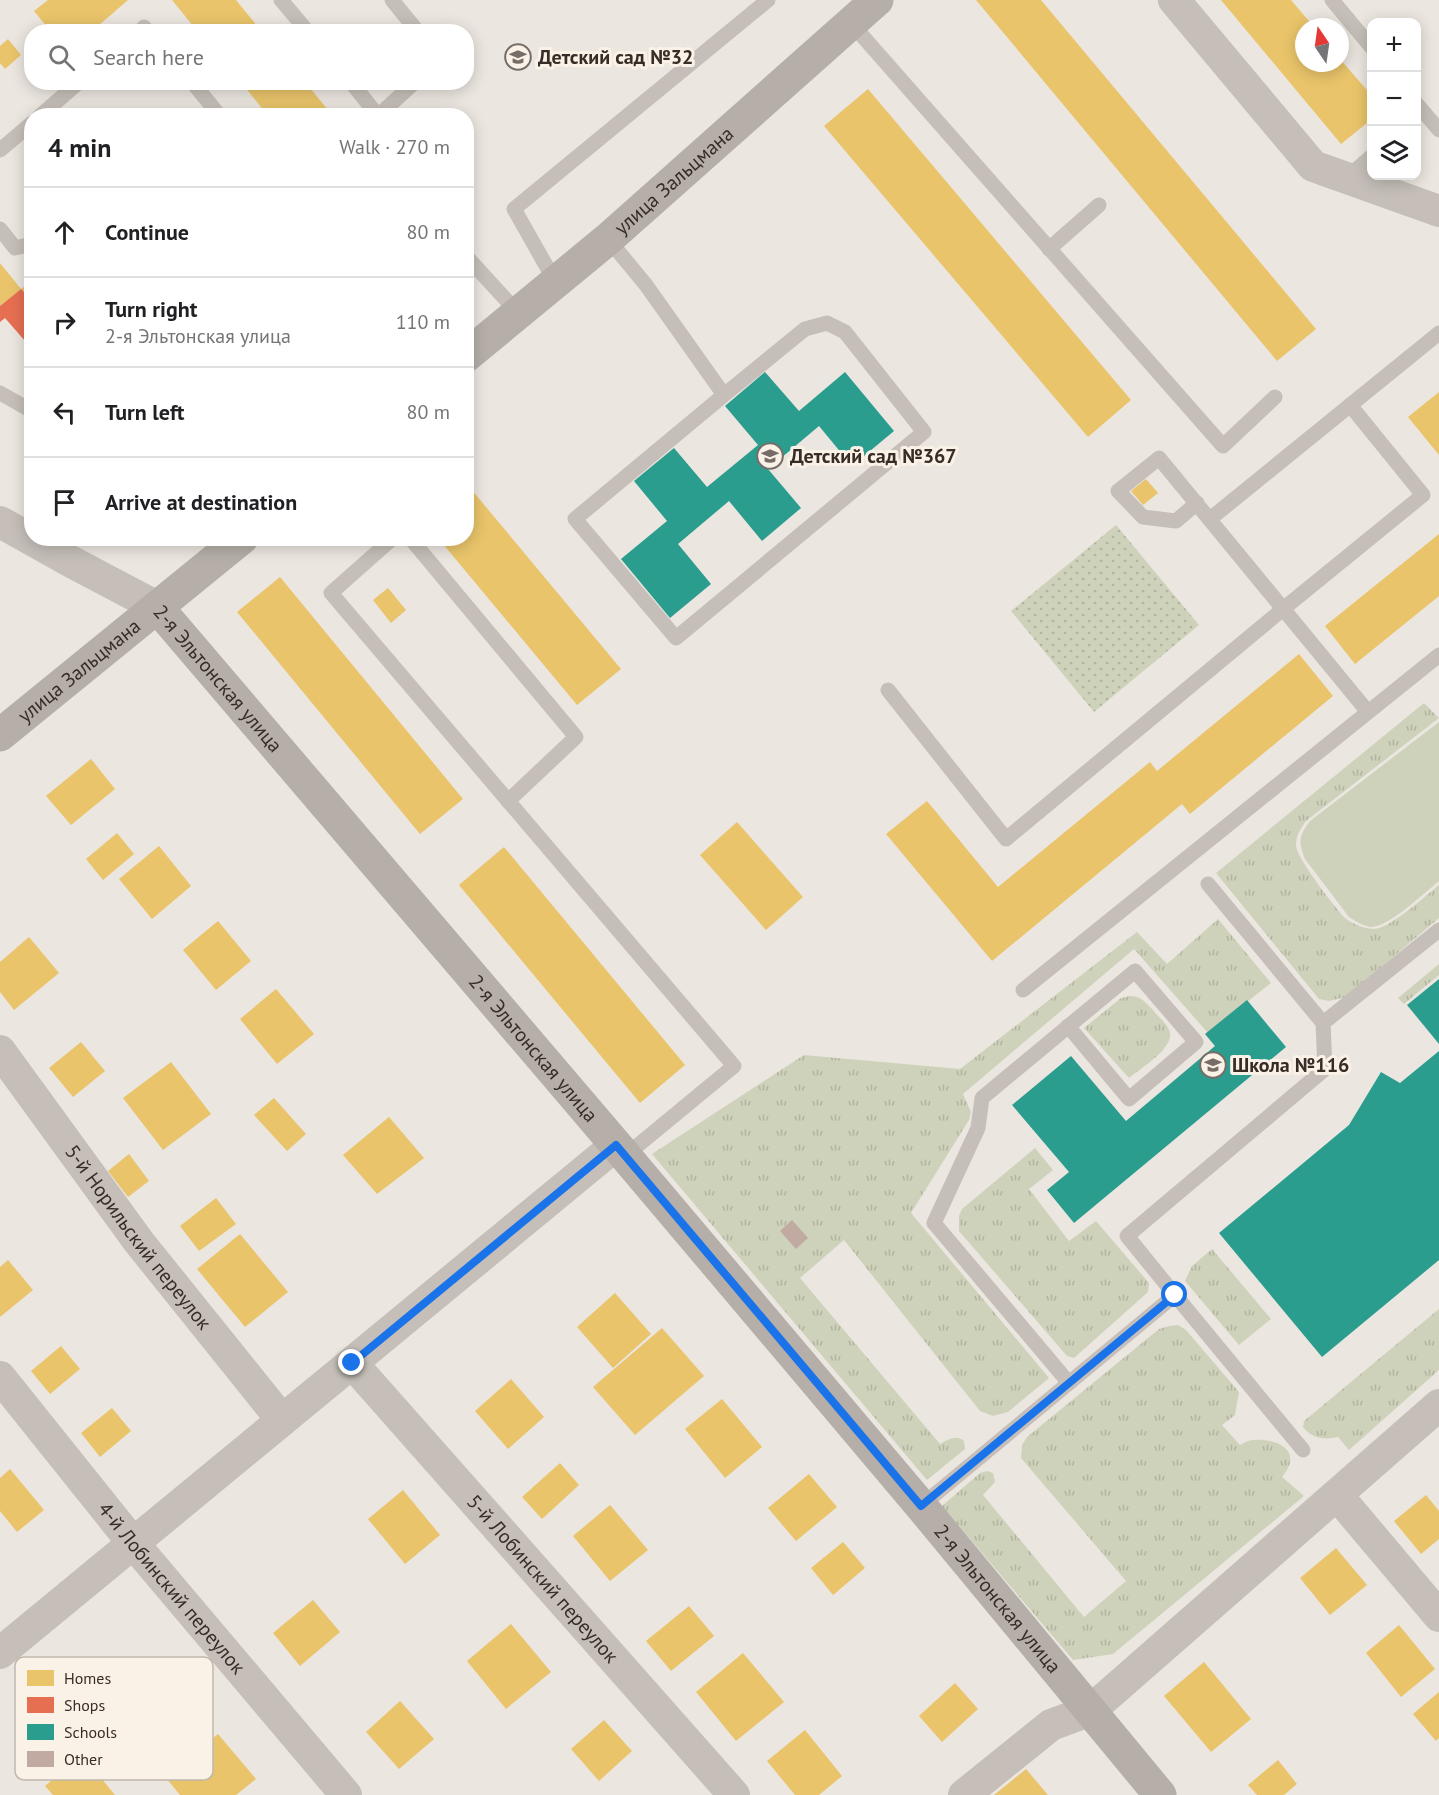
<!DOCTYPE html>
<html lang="en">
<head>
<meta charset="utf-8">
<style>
	:root { --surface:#fff; --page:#f2f2f2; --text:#202124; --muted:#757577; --line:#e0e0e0 }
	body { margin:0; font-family:"PT Sans",sans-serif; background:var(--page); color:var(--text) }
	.controls { position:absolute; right:18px; top:18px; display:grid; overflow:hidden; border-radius:12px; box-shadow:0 3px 15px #0003 }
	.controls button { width:54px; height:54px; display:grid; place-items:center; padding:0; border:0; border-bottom:2px solid var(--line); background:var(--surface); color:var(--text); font:30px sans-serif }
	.compass { position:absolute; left:1295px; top:18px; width:54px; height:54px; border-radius:50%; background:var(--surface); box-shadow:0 3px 15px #0003; rotate:347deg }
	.stop { position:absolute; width:18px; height:18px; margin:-14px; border:4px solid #1a73e8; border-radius:50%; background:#fff }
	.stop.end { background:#1a73e8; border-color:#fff; box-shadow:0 2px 6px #0008 }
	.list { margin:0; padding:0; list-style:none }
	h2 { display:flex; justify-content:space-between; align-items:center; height:78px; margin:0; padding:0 24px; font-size:26px }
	h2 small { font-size:20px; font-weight:400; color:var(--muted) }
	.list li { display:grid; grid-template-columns:39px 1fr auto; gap:18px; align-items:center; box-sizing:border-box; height:90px; padding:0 24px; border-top:2px solid var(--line) }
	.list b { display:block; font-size:22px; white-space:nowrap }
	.list p { margin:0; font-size:20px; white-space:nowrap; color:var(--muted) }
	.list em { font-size:20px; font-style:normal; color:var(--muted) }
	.icon { flex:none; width:33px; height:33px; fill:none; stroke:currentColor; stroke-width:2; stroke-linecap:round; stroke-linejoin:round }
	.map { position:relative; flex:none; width:1439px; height:1795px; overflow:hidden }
	.search { position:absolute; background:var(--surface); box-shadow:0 3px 15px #0003; left:24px; top:24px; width:450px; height:66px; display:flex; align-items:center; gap:15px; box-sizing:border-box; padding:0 21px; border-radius:24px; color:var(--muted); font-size:22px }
	.panel { position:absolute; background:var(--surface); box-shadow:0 3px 15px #0003; left:24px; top:108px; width:450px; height:438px; border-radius:24px }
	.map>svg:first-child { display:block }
</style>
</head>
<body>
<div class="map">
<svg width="1439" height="1795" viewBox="0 0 1439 1795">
	<defs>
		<pattern id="grass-tufts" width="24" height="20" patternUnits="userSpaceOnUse" patternTransform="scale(1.5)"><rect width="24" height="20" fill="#ced2ba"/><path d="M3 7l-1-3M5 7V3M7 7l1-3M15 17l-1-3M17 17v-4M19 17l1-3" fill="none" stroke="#b2b4a0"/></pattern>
		<pattern id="park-dots" width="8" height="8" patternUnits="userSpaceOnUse" patternTransform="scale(1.5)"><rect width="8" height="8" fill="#ced2ba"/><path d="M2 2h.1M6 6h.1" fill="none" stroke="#b2b4a0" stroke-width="1.8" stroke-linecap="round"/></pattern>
	</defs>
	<rect width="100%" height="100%" fill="#ece6e0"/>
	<!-- grass -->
	<g fill="url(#grass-tufts)">
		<path d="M1424,703L1439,718L1306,821C1300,830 1296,835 1296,846C1297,858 1335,908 1345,918C1352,924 1365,929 1375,929C1392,927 1425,896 1439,885V918L1346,997L1329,1001L1319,999L1216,873Z"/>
		<path d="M1218,919L1271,983L1208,1033L1134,949L963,1094L971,1112L969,1120L911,1213L1049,1378L1008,1412L993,1416L980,1411L844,1240L800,1278L940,1444C948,1440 956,1434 964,1441L965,1449L927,1480L652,1154L804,1055L960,1069L1137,932L1167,964Z"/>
		<path d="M1439,964V975L1404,1004L1398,998Z"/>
		<path d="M1130,996C1141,996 1145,1002 1153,1010C1158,1017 1169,1025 1170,1033C1173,1049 1140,1069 1129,1078L1084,1028L1121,998Z"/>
		<path d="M1035,1148L1053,1170L1029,1189L1069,1241L1096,1221L1149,1283L1148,1292L1074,1358L1067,1356L959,1231V1216L962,1209Z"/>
		<path d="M1212,1249L1271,1319L1239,1345L1185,1281L1192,1266Z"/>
		<path d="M1439,1309V1370L1349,1450L1338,1437C1325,1440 1312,1439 1303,1427L1304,1421Z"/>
		<path d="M1178,1325L1186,1330L1239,1392L1235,1415L1222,1425L1240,1445C1244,1443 1249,1440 1253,1440C1278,1438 1304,1451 1282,1477L1304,1496L1113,1654L1073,1660L942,1506L980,1473L987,1471L993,1473L995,1482L983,1495L1084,1617L1126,1581L1021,1458L1022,1445L1027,1437L1159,1329L1169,1326Z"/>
	</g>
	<!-- park -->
	<path fill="url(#park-dots)" d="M1116,525L1199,625L1094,712L1011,611Z"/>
	<!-- pitch -->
	<path fill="#ced2ba" d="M1439,722V881C1424,893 1389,927 1371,927C1363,926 1355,921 1349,917L1305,859C1298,842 1299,836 1310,821Z"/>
	<!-- homes -->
	<g fill="#e9c46a">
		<path d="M48,0H128L91,32H51L34,11Z"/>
		<path d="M172,0H236L262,32H198Z"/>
		<path d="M976,0H1041L1316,329L1277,361Z"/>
		<path d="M1221,0H1291L1314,27H1304V63H1340V59L1372,96V119L1341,144Z"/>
		<path d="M8,39L21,55L5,69L0,63V46Z"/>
		<path d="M241,82H305L333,116H268Z"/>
		<path d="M868,89L1131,400L1088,437L824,126Z"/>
		<path d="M0,263L21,289L0,306Z"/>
		<path d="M32,280V301L21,289Z"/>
		<path d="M1439,392V455L1408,417Z"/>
		<path d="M1146,479L1158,493L1143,505L1131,491Z"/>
		<path d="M466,483L621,669L577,705L438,538H466Z"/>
		<path d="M1439,534V596L1355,664L1325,626Z"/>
		<path d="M280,577L463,799L420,834L237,612Z"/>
		<path d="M388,588L406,610L391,623L373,600Z"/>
		<path d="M1299,654L1333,696L1190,814L1182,804L992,961L886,834L927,801L998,887L1150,762L1157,771Z"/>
		<path d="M91,759L115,789L71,825L46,796Z"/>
		<path d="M737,822L803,897L766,930L700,855Z"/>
		<path d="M117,833L134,854L103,880L86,859Z"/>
		<path d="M159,846L191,886L152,919L119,879Z"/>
		<path d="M504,847L685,1065L640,1103L459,885Z"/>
		<path d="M218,921L251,961L216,990L183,950Z"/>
		<path d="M29,937L59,973L14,1010L0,992V962Z"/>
		<path d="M276,989L314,1034L277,1064L240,1019Z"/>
		<path d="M81,1042L105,1071L73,1097L49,1068Z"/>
		<path d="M171,1062L211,1114L163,1150L123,1098Z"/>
		<path d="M274,1098L306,1134L287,1151L254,1115Z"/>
		<path d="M389,1117L424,1158L377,1194L343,1155Z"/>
		<path d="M129,1154L149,1181L128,1197L108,1171Z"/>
		<path d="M216,1198L236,1224L199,1251L180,1226Z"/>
		<path d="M240,1234L288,1292L245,1327L197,1269Z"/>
		<path d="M8,1260L33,1290L0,1317V1267Z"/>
		<path d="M615,1293L651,1334L613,1368L577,1327Z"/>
		<path d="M662,1328L704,1376L635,1435L593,1387Z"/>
		<path d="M61,1346L80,1369L50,1394L31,1371Z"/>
		<path d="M511,1379L544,1417L508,1449L475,1411Z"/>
		<path d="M722,1399L762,1447L725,1478L685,1429Z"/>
		<path d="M112,1408L131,1431L100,1457L81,1433Z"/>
		<path d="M560,1463L579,1485L542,1519L522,1497Z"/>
		<path d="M10,1469L44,1510L17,1532L0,1511V1478Z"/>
		<path d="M809,1474L837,1507L796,1541L768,1508Z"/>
		<path d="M403,1490L440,1535L405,1564L368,1519Z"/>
		<path d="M1426,1495L1439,1511V1539L1421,1554L1394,1521Z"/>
		<path d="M610,1505L648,1550L610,1581L573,1536Z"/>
		<path d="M843,1542L865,1568L833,1595L811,1568Z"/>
		<path d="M1336,1548L1367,1585L1330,1615L1300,1578Z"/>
		<path d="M313,1600L340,1632L300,1666L273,1633Z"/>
		<path d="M689,1606L714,1636L671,1671L646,1641Z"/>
		<path d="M511,1624L551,1672L506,1709L467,1661Z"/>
		<path d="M1399,1625L1435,1669L1401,1697L1366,1653Z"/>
		<path d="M743,1653L784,1702L736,1741L696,1692Z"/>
		<path d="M1204,1662L1251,1719L1211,1752L1164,1696Z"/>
		<path d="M955,1683L978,1709L942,1742L919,1716Z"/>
		<path d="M1439,1692V1738L1436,1741L1413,1714Z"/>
		<path d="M400,1701L434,1739L399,1769L366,1732Z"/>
		<path d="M604,1720L632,1751L599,1781L571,1749Z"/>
		<path d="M805,1730L842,1776L819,1795H795L767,1761Z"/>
		<path d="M218,1734L256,1779L236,1795H180L166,1778Z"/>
		<path d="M82,1755L115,1795H53L45,1786Z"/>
		<path d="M1278,1760L1297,1784L1284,1795H1257L1248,1785Z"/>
		<path d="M1026,1769L1048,1795H994Z"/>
	</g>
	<!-- shops -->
	<path fill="#e76f51" d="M21,289L32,301V349L5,318L0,322V306Z"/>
	<!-- schools -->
	<g fill="#2a9d8f">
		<path d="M765,372L799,411L845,372L894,431L852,466L819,426L768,469L801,508L762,541L729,501L678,544L711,584L670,618L621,559L667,521L634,481L674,448L707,487L758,445L725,406Z"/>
		<path d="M1439,979V1044L1407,1005Z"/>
		<path d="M1247,1000L1286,1047L1074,1223L1047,1190L1069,1172L1012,1105L1071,1056L1126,1121L1215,1046L1205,1034Z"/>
		<path d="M1439,1051V1260L1322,1357L1219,1233L1349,1125L1381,1072L1400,1083Z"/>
	</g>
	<!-- building -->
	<path fill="#c1aaa1" d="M792,1220L808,1238L796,1249L780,1231Z"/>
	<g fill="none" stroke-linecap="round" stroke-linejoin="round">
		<!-- lane -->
		<g stroke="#c6bfb9" stroke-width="15">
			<path d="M281,0L308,32"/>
			<path d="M392,0L418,32"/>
			<path d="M1332,0L1372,48"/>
			<path d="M851,23L1223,446L1275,397"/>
			<path d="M139,32L144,27L148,32"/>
			<path d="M192,82L220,116"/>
			<path d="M351,82L378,116"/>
			<path d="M1416,103L1439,130"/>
			<path d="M379,115L415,82"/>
			<path d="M40,116L79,82"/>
			<path d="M0,150L32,123"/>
			<path d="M1347,178L1372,156"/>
			<path d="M0,229L15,248L32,244"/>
			<path d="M608,239L646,285L724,395L575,519L676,638L924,432L845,332L827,323L805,329L724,395"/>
			<path d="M1049,249L1099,205"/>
			<path d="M466,256L519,314"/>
			<path d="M556,283L514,209L768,0"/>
			<path d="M0,393L32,411"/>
			<path d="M1197,503L1176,521L1143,517L1118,491L1159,458L1368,712"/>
			<path d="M1210,519L1439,333"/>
			<path d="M393,538L331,593L734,1066L625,1156"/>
			<path d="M410,538L576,737L508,801"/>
			<path d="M888,690L1006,839L1283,609L1423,495L1350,405"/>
			<path d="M1023,990L1439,655"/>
			<path d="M1323,1023L1439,930"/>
			<path d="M1068,1026L1129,1099L1196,1042L1135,971L982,1098L978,1128L934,1223L1069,1383"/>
			<path d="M1175,1295L1127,1236L1325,1069L1323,1023L1208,884"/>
			<path d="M921,1506L1175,1295L1303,1450"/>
		</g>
		<!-- street -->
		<g stroke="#c6bfb9" stroke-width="32">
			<path d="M1174,0L1313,166L1439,211"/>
			<path d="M0,522L68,560L157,607"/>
			<path id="s1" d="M0,1051L139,1242L282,1420"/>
			<path id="s2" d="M352,1363L734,1795"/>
			<path id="s3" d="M0,1377L133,1543L346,1795"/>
			<path d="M1337,1495L1439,1616"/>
			<path d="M0,1653L616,1145"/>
			<path d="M964,1795L1051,1725L1091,1710L1439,1405"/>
		</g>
		<!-- secondary -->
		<g stroke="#b6afa9" stroke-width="33">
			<path id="s4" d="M466,356L608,239L877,0"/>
			<path id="s5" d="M157,607L616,1145L921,1506L1160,1795"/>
			<path id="s6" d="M0,735L242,538"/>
		</g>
	</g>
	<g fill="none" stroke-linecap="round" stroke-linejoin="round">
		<!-- route -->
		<path stroke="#1a73e8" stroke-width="8" d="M352,1363L616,1145L921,1506L1175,1295"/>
	</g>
	<!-- icons -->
	<defs>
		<g id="school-ring" transform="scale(1.35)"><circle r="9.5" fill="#faf1e7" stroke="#766d68" stroke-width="1.5"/><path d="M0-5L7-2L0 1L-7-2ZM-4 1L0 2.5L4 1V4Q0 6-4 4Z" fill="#766d68"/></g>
	</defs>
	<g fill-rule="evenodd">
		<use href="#school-ring" x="518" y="57"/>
		<use href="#school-ring" x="770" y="456"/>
		<use href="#school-ring" x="1213" y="1065"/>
	</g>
	<g text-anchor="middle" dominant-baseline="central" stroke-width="6" stroke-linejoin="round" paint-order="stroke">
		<!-- poi labels -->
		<g font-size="20" font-weight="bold" fill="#372c27" stroke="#faf1e7" text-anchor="start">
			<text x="538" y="57">Детский сад №32</text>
			<text x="790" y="456">Детский сад №367</text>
			<text x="1232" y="1065">Школа №116</text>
		</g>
		<!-- street labels -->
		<g font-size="20" fill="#372c27" stroke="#faf1e7">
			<text stroke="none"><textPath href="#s4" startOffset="272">улица Зальцмана</textPath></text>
			<text stroke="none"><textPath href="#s6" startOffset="102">улица Зальцмана</textPath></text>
			<text stroke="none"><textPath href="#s5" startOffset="94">2-я Эльтонская улица</textPath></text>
			<text stroke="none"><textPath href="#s5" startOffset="580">2-я Эльтонская улица</textPath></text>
			<text stroke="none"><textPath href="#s1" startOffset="232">5-й Норильский переулок</textPath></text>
			<text stroke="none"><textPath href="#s2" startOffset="288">5-й Лобинский переулок</textPath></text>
			<text stroke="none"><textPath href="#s3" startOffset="272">4-й Лобинский переулок</textPath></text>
			<text stroke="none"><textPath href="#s5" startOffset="1300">2-я Эльтонская улица</textPath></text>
		</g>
	</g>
	<!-- legend -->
	<rect x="15" y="1657" width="198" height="123" rx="9" fill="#faf1e7" stroke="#c0b6ad" stroke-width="1.5"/>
	<rect x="27" y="1670" width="27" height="16" fill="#e9c46a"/>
	<rect x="27" y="1697" width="27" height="16" fill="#e76f51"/>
	<rect x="27" y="1724" width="27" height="16" fill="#2a9d8f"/>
	<rect x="27" y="1751" width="27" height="16" fill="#c1aaa1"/>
	<g font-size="16" fill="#372c27">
		<text x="64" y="1684">Homes</text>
		<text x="64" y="1711">Shops</text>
		<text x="64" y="1738">Schools</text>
		<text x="64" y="1765">Other</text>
	</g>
</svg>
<div class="controls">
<button>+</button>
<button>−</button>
<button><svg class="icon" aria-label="layers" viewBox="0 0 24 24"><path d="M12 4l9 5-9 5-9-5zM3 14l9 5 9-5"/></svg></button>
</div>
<svg class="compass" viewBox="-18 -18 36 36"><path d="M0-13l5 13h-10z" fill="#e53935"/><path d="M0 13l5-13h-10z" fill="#757577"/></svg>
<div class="stop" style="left:1175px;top:1295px"></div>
<div class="stop end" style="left:352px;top:1363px"></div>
<div class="search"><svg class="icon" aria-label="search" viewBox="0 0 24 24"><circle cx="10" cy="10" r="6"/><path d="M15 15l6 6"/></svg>Search here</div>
<section class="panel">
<h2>4 min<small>Walk · 270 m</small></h2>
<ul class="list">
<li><svg class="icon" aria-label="ahead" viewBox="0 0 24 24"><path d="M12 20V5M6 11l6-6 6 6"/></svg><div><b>Continue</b></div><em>80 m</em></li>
<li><svg class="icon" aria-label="right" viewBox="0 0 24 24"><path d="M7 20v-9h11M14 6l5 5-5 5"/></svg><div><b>Turn right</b><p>2-я Эльтонская улица</p></div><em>110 m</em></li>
<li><svg class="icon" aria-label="left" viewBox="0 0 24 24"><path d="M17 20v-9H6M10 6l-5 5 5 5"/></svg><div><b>Turn left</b></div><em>80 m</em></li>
<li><svg class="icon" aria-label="arrive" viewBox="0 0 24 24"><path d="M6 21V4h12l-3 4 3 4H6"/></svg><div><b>Arrive at destination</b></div></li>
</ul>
</section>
</div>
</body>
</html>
